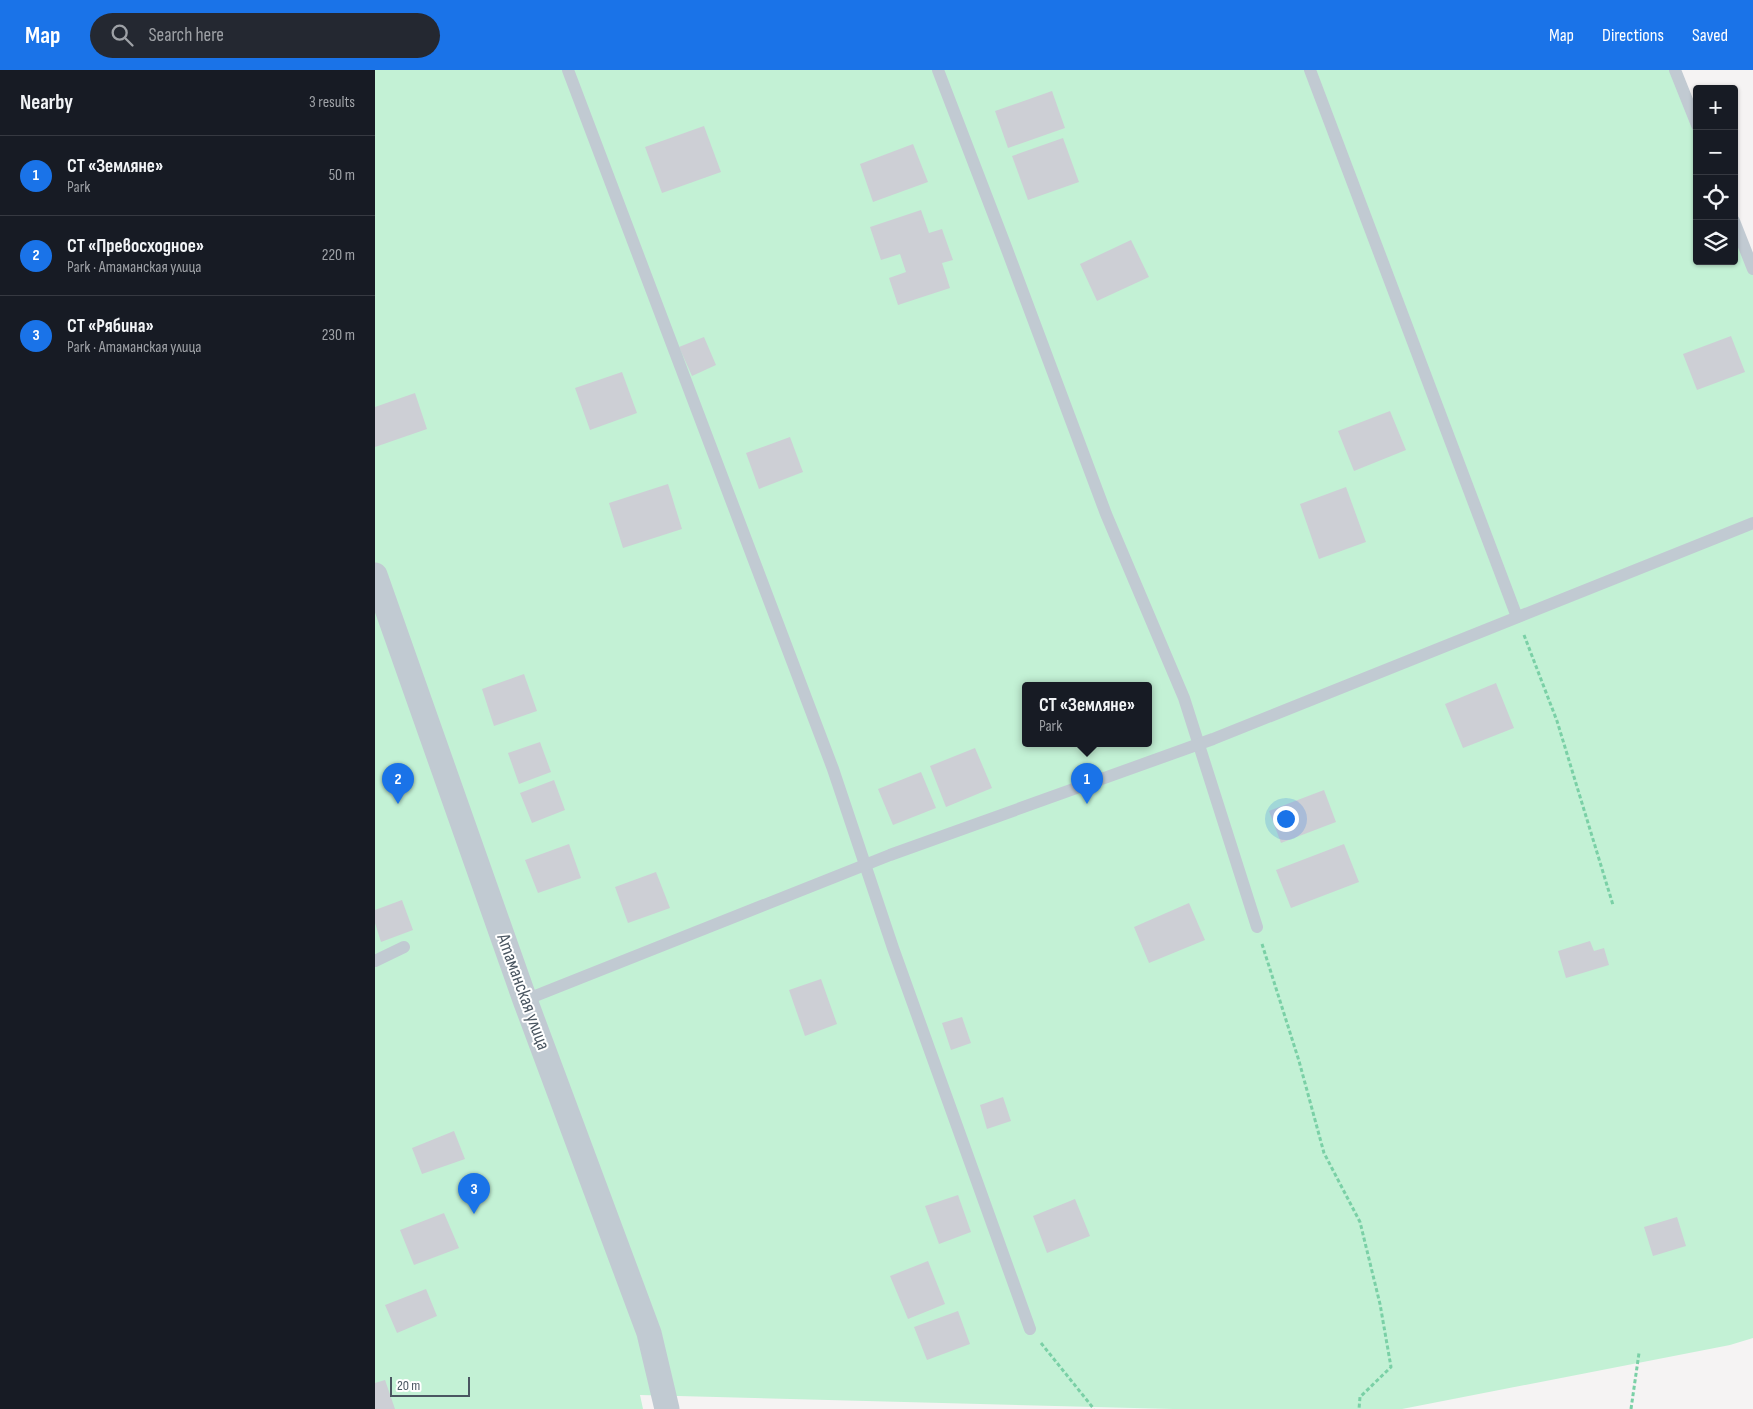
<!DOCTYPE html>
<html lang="en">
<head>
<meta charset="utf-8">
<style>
	:root { --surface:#171b24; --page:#242831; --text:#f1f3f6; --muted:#9ea1a6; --line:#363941; --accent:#1a73e8 }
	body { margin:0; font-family:"Sofia Sans Condensed",sans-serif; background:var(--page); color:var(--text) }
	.controls { position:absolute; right:15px; top:15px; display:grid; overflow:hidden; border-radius:5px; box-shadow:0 1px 4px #0004 }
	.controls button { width:45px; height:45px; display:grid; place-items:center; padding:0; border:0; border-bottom:1px solid var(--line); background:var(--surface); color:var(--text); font:25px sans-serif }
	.scale { position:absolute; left:15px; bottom:12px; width:80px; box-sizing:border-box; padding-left:5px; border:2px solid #4a5661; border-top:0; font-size:14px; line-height:18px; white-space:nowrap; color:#4a5661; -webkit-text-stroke:4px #fff; paint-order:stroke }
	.you { position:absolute; left:910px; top:748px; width:18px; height:18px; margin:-12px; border:4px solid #fff; border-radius:50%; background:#1a73e8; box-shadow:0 0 0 8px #1a73e833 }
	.badge { display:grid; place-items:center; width:32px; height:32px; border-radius:50%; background:var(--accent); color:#fff; font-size:16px; font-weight:700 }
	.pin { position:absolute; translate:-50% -41px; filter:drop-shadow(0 1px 2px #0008) }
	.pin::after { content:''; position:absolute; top:26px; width:18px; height:15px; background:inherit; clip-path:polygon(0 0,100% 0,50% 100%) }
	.popup { position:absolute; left:647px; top:612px; width:130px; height:65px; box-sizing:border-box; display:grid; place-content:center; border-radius:5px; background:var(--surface); filter:drop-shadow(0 1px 4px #0005); font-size:16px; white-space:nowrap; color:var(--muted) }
	.popup b { font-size:19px; color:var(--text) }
	.popup::after { content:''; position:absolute; left:50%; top:100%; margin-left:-10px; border:10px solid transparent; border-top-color:var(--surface) }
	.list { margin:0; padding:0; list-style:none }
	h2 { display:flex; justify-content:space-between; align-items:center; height:65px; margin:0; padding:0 20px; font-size:21px }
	h2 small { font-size:16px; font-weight:400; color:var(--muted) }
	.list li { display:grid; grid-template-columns:32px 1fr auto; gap:15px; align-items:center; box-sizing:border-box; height:80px; padding:0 20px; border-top:1px solid var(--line) }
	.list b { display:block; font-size:19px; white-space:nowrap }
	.list p { margin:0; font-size:16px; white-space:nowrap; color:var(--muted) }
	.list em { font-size:16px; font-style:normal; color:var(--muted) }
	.icon { flex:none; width:28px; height:28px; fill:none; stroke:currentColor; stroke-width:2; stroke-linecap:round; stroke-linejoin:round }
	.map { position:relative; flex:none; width:1378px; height:1339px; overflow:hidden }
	header { display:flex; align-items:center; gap:30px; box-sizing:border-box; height:70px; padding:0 25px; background:var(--accent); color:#fff }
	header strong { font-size:24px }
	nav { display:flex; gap:28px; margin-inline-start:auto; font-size:18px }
	.search { width:350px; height:45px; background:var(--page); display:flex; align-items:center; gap:12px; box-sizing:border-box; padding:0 18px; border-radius:28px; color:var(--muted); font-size:19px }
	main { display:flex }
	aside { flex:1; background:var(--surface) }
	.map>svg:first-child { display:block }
</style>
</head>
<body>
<header>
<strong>Map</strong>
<div class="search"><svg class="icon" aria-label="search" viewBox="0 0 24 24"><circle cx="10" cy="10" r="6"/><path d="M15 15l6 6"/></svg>Search here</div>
<nav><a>Map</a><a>Directions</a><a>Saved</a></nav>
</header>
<main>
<aside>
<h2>Nearby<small>3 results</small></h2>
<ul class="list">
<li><span class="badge">1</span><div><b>СТ «Земляне»</b><p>Park</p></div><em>50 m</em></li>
<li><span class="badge">2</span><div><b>СТ «Превосходное»</b><p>Park · Атаманская улица</p></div><em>220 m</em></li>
<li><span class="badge">3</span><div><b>СТ «Рябина»</b><p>Park · Атаманская улица</p></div><em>230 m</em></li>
</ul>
</aside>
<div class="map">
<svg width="1378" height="1339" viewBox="0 0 1378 1339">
	<rect width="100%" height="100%" fill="#f5f3f3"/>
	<!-- green -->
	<path fill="#c3f1d5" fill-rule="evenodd" d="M0,0H1305L1322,47V191H1359V148L1378,199V1268L1355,1275L1027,1339H798L265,1325L268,1339H0ZM651,615H773V673H651Z"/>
	<!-- building -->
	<g fill="#cdcfd5">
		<path d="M677,21L690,58L633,78L620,41Z"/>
		<path d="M329,56L346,102L287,123L270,77Z"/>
		<path d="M688,68L704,112L653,130L637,86Z"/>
		<path d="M538,74L553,112L498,132L485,94Z"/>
		<path d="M546,140L554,163L567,159L578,190L567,193L575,218L523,235L514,208L531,202L525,184L506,190L495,157Z"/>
		<path d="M756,170L774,207L722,231L705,194Z"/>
		<path d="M1356,266L1370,302L1322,320L1308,284Z"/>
		<path d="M329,267L341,295L317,306L304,277Z"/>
		<path d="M247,302L262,343L215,360L200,318Z"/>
		<path d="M40,323L52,359L0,377V337Z"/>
		<path d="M1015,341L1031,380L979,401L963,361Z"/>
		<path d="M415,367L428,402L384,419L371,383Z"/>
		<path d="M293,414L307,459L248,478L234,433Z"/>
		<path d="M971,417L991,472L944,489L925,434Z"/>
		<path d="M149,604L162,641L119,656L107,619Z"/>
		<path d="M1121,613L1139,658L1088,678L1070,634Z"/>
		<path d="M165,672L176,702L144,714L133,683Z"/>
		<path d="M600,678L617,718L571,737L555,696Z"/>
		<path d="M546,702L561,738L518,755L503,719Z"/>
		<path d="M179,710L190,740L157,753L145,723Z"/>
		<path d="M949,720L961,752L906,773L894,741Z"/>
		<path d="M194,774L206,808L163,823L150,790Z"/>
		<path d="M969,774L984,812L916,838L901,800Z"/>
		<path d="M281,802L295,838L253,853L240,817Z"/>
		<path d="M27,830L38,860L6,872L0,853V840Z"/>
		<path d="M814,833L830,870L774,893L759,857Z"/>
		<path d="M1215,871L1219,881L1229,878L1234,895L1191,908L1183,881Z"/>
		<path d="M446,909L462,954L430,966L414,920Z"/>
		<path d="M587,947L596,973L576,980L567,953Z"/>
		<path d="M628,1027L636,1051L612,1059L605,1035Z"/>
		<path d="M79,1061L90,1089L47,1104L37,1078Z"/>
		<path d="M583,1125L596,1162L564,1174L550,1136Z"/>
		<path d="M700,1129L715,1166L672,1183L658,1146Z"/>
		<path d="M69,1143L84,1178L39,1195L25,1160Z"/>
		<path d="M1302,1147L1311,1176L1278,1186L1269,1157Z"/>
		<path d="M553,1191L570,1234L533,1249L515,1206Z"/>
		<path d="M51,1219L62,1246L22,1263L10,1235Z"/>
		<path d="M583,1241L595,1274L552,1290L539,1257Z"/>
		<path d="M10,1310L20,1339H0V1313Z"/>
	</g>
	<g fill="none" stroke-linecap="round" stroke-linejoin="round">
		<!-- path -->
		<g stroke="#7ad0a6" stroke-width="3" stroke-dasharray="4 2.5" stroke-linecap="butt">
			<path d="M1149,565L1182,651L1238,835"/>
			<path d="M887,874L924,991L949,1083L985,1152L1005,1234L1016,1297L985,1327L984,1339"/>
			<path d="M666,1273L719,1339"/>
			<path d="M1256,1339L1264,1283"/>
		</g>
		<!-- lane -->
		<g stroke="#c1cad2" stroke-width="12">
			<path d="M193,0L458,699L518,878L655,1259"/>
			<path d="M563,0L631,177L731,444L809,628L882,857"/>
			<path d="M935,0L1142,547"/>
			<path d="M1300,0L1322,55"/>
			<path d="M1359,151L1378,199"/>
			<path d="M0,891L29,877"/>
			<path d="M150,930L515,785L838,669L1378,453"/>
		</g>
		<!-- street -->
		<path stroke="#c1cad2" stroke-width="25" d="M0,505L150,930L274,1263L292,1339"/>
	</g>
	<g text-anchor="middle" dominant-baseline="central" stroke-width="4" stroke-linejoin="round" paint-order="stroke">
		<!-- street labels -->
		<g font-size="19" fill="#4a5661" stroke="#fff">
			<text transform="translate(148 922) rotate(70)">Атаманская улица</text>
		</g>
	</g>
</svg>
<div class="controls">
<button>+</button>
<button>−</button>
<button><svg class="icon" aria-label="locate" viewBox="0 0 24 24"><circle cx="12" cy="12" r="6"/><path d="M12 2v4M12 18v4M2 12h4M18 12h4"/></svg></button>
<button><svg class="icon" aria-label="layers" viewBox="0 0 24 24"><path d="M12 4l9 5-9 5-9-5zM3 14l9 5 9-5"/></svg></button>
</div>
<div class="scale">20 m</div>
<div class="you"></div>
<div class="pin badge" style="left:712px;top:734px">1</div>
<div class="popup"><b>СТ «Земляне»</b>Park</div>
<div class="pin badge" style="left:23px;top:734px">2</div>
<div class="pin badge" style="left:99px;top:1144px">3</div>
</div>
</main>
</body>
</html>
